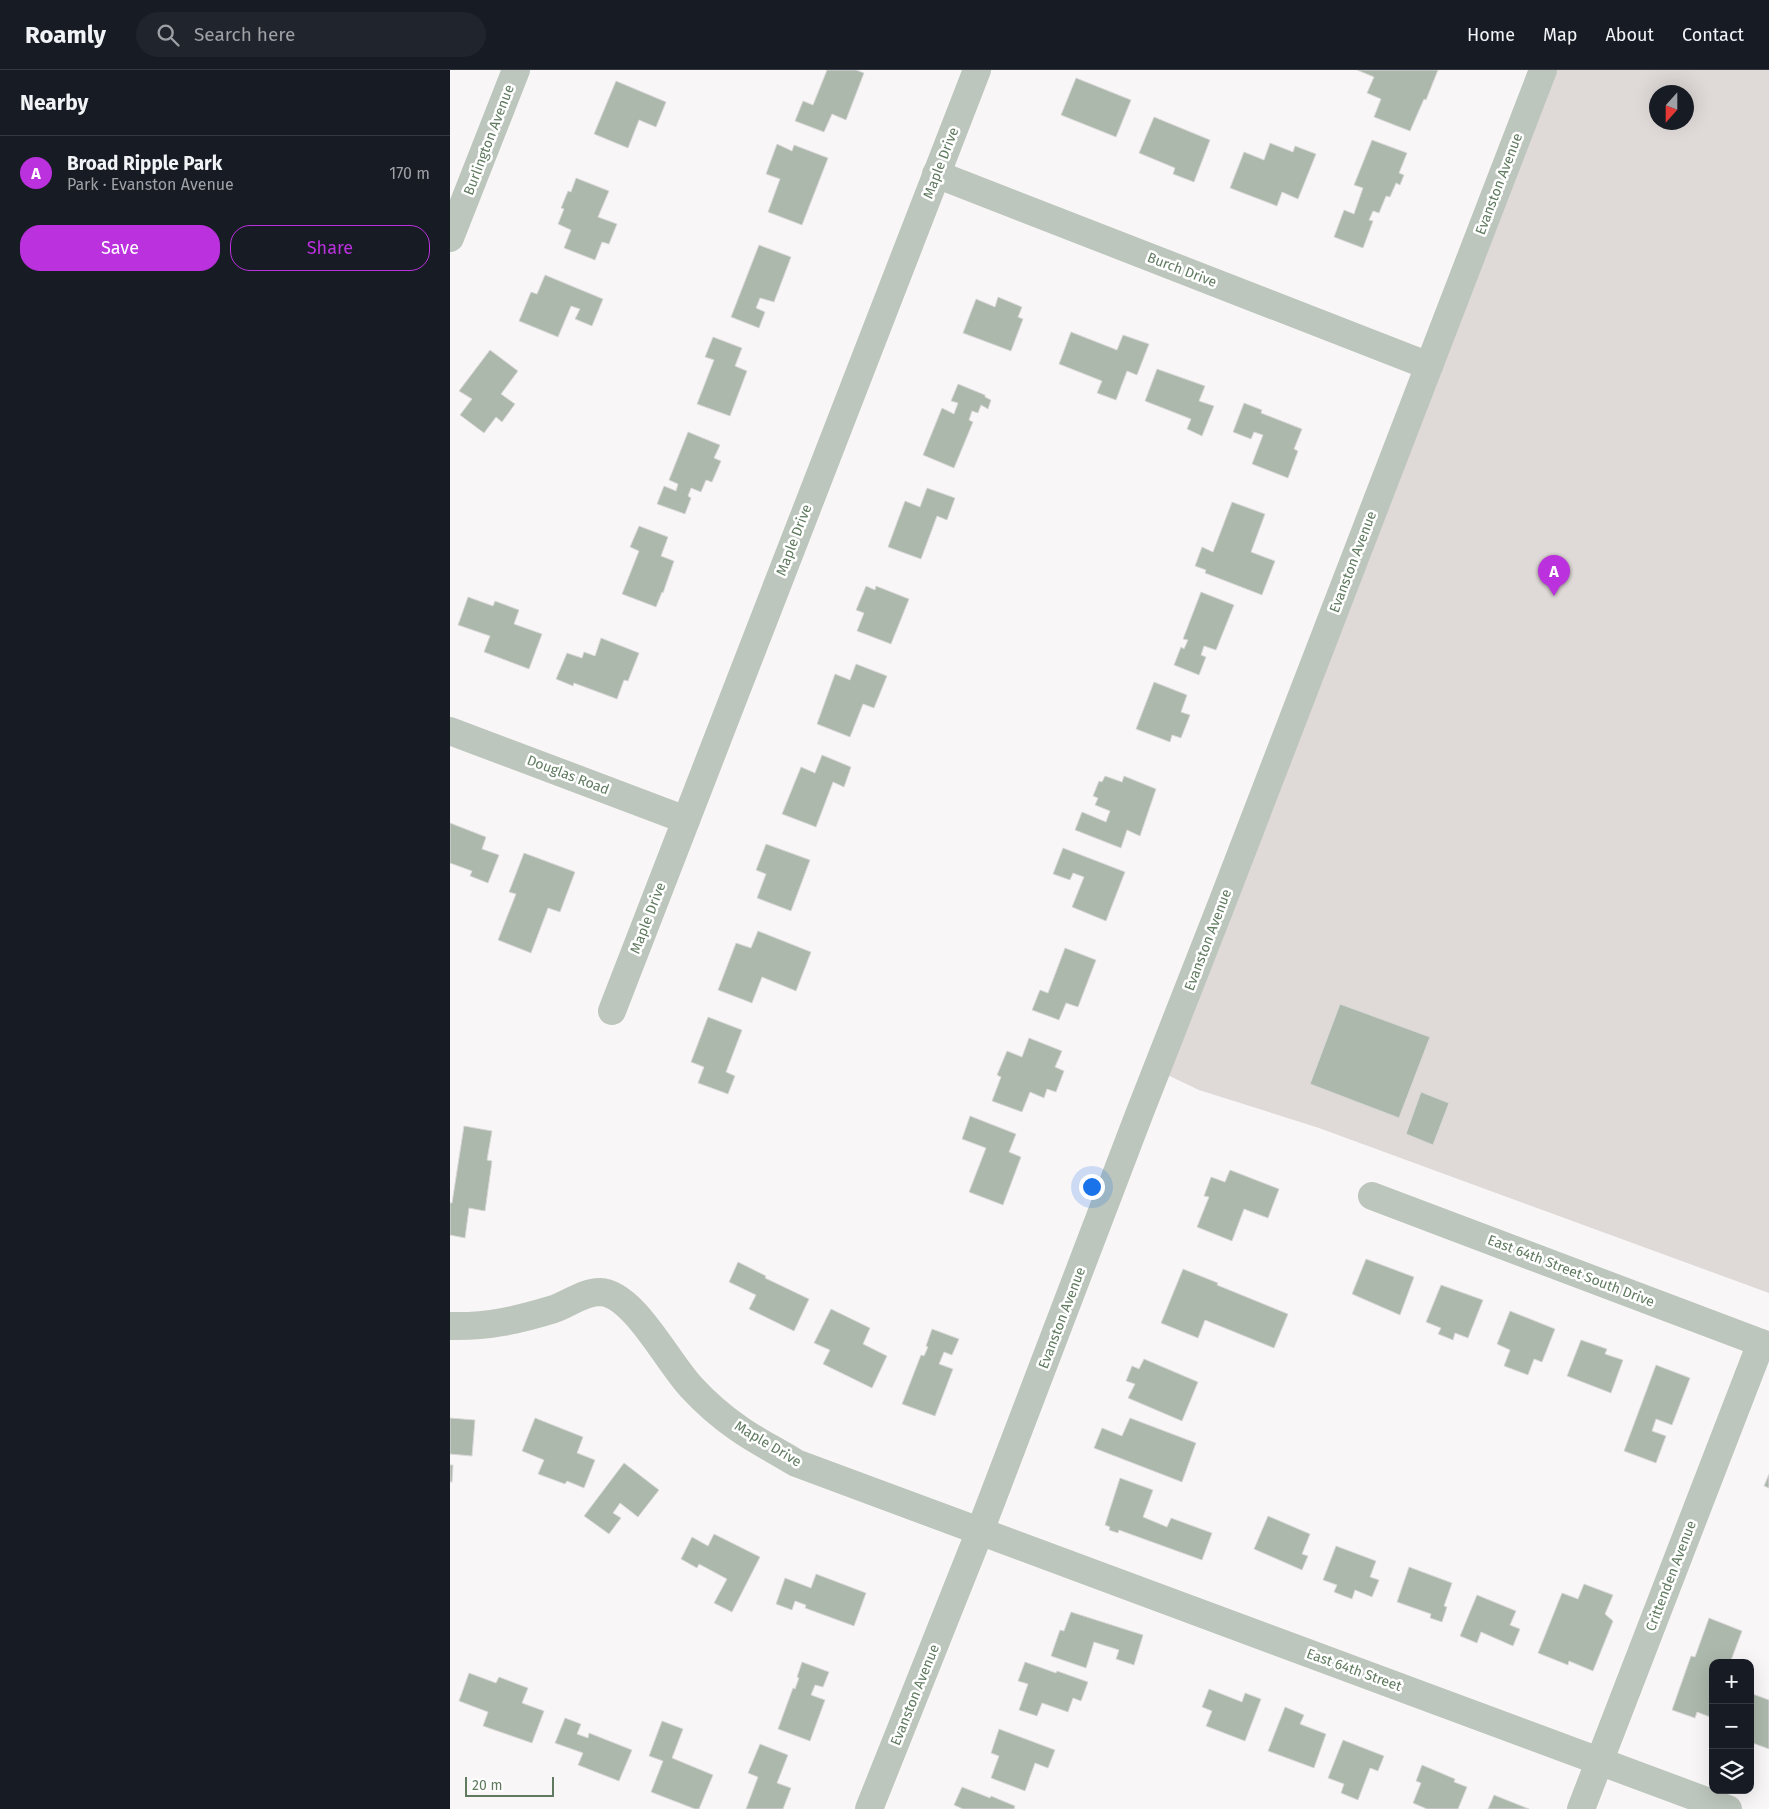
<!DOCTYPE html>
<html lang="en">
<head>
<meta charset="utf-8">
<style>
	:root { --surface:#171b24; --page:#20242c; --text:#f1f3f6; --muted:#9ea1a6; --line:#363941; --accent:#ba31dd }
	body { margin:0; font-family:"Fira Sans",sans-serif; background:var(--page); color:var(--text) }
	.controls { position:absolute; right:15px; bottom:15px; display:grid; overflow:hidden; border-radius:10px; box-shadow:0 5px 20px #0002 }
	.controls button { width:45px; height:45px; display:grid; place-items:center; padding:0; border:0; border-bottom:1px solid var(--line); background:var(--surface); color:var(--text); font:25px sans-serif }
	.compass { position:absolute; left:1199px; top:15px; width:45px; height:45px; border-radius:50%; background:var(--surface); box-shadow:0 5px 20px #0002; rotate:201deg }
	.scale { position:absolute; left:15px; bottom:12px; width:89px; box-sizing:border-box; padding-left:5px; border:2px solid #607a60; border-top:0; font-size:14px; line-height:18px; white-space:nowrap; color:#607a60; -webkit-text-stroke:4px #fff; paint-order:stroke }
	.you { position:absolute; left:641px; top:1116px; width:18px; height:18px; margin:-12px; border:4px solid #fff; border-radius:50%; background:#1a73e8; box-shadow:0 0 0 8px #1a73e833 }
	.badge { display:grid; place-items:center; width:32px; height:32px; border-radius:50%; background:var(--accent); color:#fff; font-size:16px; font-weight:700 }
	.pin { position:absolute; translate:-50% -41px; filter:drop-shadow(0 1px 2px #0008) }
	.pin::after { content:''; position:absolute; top:26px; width:18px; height:15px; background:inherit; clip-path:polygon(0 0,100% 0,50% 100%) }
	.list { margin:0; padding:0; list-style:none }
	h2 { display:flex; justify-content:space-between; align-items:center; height:65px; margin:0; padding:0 20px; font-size:21px }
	h2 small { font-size:16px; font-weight:400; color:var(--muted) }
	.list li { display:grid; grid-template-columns:32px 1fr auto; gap:15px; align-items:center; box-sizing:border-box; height:75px; padding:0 20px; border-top:1px solid var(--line) }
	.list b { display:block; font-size:19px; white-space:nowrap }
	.list p { margin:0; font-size:16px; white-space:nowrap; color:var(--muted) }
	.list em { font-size:16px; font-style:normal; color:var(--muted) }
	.actions { display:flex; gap:10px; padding:15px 20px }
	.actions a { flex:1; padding:11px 0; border:1px solid var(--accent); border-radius:20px; text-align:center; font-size:18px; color:var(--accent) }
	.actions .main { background:var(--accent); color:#fff }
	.icon { flex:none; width:28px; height:28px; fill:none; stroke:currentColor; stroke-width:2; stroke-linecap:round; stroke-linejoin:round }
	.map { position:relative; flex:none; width:1319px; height:1739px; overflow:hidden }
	header { display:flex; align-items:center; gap:30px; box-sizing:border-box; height:70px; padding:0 25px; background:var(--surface); border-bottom:1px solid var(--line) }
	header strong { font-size:24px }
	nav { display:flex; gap:28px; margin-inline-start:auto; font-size:18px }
	.search { width:350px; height:45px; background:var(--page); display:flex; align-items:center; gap:12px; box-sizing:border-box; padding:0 18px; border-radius:28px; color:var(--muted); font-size:19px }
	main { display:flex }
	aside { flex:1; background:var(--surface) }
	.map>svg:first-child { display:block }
</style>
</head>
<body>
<header>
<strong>Roamly</strong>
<div class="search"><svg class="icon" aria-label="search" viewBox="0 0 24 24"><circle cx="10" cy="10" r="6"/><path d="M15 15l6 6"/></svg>Search here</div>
<nav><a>Home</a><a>Map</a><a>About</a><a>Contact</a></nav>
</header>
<main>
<aside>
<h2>Nearby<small></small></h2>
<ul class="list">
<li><span class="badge">A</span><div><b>Broad Ripple Park</b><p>Park · Evanston Avenue</p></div><em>170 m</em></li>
</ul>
<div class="actions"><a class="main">Save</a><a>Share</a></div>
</aside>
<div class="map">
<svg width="1319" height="1739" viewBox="0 0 1319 1739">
	<rect width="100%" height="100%" fill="#f9f6f7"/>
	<!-- green -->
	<path fill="#dfd9d7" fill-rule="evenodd" d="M1093,0H1319V1223L869,1058L749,1020L707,1000ZM1206,22H1236V52H1206Z"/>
	<!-- building -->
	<g fill="#abb8ab" stroke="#dad8d9">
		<path d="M377,0H406L414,3L396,50L382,44L374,62L345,51L353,31L363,35Z"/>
		<path d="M907,0H988L976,30L974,29L960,61L924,47L931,29L917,23L924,7Z"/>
		<path d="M626,8L681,30L666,67L611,45Z"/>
		<path d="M166,11L216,32L206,57L189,50L178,78L144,64Z"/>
		<path d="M704,47L760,70L744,112L723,104L725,98L689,83Z"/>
		<path d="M922,70L957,83L949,103L954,105L950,115L946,113L940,127L936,126L929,143L923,141L919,150L923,151L913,178L884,167L894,140L904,144L913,118L904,115Z"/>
		<path d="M820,73L843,82L845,76L866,84L848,129L832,122L827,136L780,118L794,82L814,90Z"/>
		<path d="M327,74L342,81L344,75L378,88L352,155L318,142L330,109L316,104Z"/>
		<path d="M126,108L159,121L148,147L167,154L159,174L152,172L145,190L114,178L121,160L108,154L114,139L111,138L118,121L121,122Z"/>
		<path d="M309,175L341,187L324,232L310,228L306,238L315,242L309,258L281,247Z"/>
		<path d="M95,205L153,229L142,256L125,249L130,239L121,236L108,267L69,251L81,222L87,224Z"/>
		<path d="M548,227L572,237L568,247L573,249L561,281L513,263L526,229L545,237Z"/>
		<path d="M621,262L667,280L673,265L699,274L687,305L677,301L666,330L647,323L652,311L609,294Z"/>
		<path d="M263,267L292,278L285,296L297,301L280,346L247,334L264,290L255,287Z"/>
		<path d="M40,280L68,301L51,324L65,334L52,352L46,347L34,363L10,345L22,329L9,321Z"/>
		<path d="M707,299L755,316L749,331L764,336L752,366L737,359L741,349L695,331Z"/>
		<path d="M508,314L535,325V327L541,330L538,339L531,335L528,343L522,341L519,350L523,352L504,398L473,385L492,338L504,344L508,333L501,331Z"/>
		<path d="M794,333L812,340L811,343L852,359L844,379L848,381L838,408L802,394L813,365L804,362L801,369L783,362Z"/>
		<path d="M238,362L270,375L264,388L271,391L262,412L256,410L251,422L241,418L238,426L241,428L235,444L207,434L214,416L226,421L228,414L219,410Z"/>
		<path d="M477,418L505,428L497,450L487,446L471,489L438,477L455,431L470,437Z"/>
		<path d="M782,432L815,444L801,482L825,491L812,525L755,503L756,500L745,496L752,477L763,482Z"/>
		<path d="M189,456L218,467L211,486L224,491L213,523L212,522L206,537L172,524L189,481L180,477Z"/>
		<path d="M416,516L425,520L426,516L459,529L441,574L407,561L414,543L406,540Z"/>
		<path d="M751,522L784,535L766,580L754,576L751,585L756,587L749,605L724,595L731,577L734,579L738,570L733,569Z"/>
		<path d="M18,527L43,536L45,531L69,540L64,554L92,564L79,599L34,582L40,566L8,555Z"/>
		<path d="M151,568L189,583L178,611L174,610L167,629L124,613L123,616L106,609L117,583L132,588L134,582L145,586Z"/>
		<path d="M406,594L437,606L424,638L413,634L400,667L367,654L385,604L400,610Z"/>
		<path d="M704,612L737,625L731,642L740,645L731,668L722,665L720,672L686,659Z"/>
		<path d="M372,685L401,697L394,717L383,712L366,757L332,744L351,697L365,703Z"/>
		<path d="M655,706L672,712L674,706L706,719L690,766L677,760L671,778L625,760L632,742L656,752L660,741L645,735L648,728L643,726L649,711L652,712Z"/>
		<path d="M0,753L36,767L32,779L49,785L38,813L20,806L22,801L0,793Z"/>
		<path d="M316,774L360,790L341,841L307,828L316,804L306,800Z"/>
		<path d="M613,778L675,802L656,851L622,837L634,807L623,803L620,810L603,804Z"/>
		<path d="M74,783L125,802L110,842L98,838L81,883L48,870L66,824L59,822Z"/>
		<path d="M308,861L361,882L346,921L312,907L302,933L268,920L286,873L301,878Z"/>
		<path d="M615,878L646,890L628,937L616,933L609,950L582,940L590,920L598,923Z"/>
		<path d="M890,934L980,967L949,1048L860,1014Z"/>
		<path d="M258,947L292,960L276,1002L285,1006L278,1024L248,1013L254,997L241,992Z"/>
		<path d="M579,968L612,981L605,997L614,1001L606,1022L597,1019L594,1028L580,1022L572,1042L542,1031L551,1007L547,1005L557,981L572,987Z"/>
		<path d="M971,1022L999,1033L983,1075L956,1064Z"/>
		<path d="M520,1046L566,1064L559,1082L571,1087L553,1135L519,1122L536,1078L512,1069Z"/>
		<path d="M14,1056L42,1061L37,1090L42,1091L35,1141L19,1138L15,1168L0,1165V1133H2Z"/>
		<path d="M780,1100L829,1119L818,1148L794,1139L782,1171L747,1157L759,1127L754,1126L761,1107L775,1112Z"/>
		<path d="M916,1189L964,1207L950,1245L902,1224Z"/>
		<path d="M288,1192L316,1206L315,1208L359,1229L344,1261L299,1239L306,1225L279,1212Z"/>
		<path d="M733,1199L768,1213L767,1215L838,1244L824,1278L755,1250L748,1268L711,1253Z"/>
		<path d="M991,1215L1033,1230L1018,1268L1005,1263L1003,1270L988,1264L991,1258L976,1252Z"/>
		<path d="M381,1239L420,1258L413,1274L437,1286L422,1318L373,1294L380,1280L364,1273Z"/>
		<path d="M1060,1241L1105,1259L1092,1292L1084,1289L1078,1305L1054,1296L1060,1280L1047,1274Z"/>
		<path d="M482,1259L509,1269L502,1285L494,1282L489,1294L503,1299L485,1346L452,1334L471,1285L474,1286L478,1277L476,1276Z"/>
		<path d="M1131,1270L1157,1279L1155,1284L1173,1290L1161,1323L1117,1306Z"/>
		<path d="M694,1289L748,1312L732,1351L678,1328L685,1314L676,1311L682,1296L689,1299Z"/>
		<path d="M1206,1295L1240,1308L1222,1355L1206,1349L1202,1361L1216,1366L1206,1393L1174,1381Z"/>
		<path d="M0,1348L25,1350L22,1386L0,1384Z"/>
		<path d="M85,1348L133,1367L127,1383L145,1390L134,1418L117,1411L115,1414L88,1404L94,1390L72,1381Z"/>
		<path d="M680,1348L746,1373L732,1412L644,1378L652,1358L672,1366Z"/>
		<path d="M174,1393L209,1420L188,1447L170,1433L163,1443L171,1448L159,1464L134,1446Z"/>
		<path d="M0,1395H3L2,1412H0Z"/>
		<path d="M1319,1404V1418L1314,1416Z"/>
		<path d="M670,1408L703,1420L693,1447L717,1457L721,1448L762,1463L752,1490L669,1460L668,1463L659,1460L660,1457L655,1455Z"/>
		<path d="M818,1446L860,1464L852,1484L858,1486L852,1500L804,1479Z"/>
		<path d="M264,1464L310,1487L282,1542L264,1533L277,1509L249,1494L247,1498L231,1489L242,1467L258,1476Z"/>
		<path d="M886,1476L926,1491L920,1507L929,1510L922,1527L905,1520L902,1529L884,1522L887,1515L873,1510Z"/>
		<path d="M959,1497L1002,1513L994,1536L997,1537L992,1552L980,1548L981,1544L947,1532Z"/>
		<path d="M366,1504L416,1523L404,1556L355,1538L356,1535L345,1531L342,1540L326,1534L335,1508L361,1518Z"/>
		<path d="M1134,1514L1163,1525L1155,1544L1163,1551L1143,1601L1119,1591L1118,1595L1088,1583L1112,1523L1128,1529Z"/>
		<path d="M1027,1525L1066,1541L1060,1555L1070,1559L1063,1576L1031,1562L1027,1573L1010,1566Z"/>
		<path d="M621,1542L693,1565L684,1595L666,1589L669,1580L644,1572L636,1598L601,1586L610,1560L614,1561Z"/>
		<path d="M1259,1548L1292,1561L1280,1593H1263V1648L1247,1642L1245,1648L1222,1640L1241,1586L1245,1587Z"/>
		<path d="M352,1592L379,1602L373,1617L365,1615L361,1625L375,1630L360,1671L328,1659L343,1618L345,1619L349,1608L347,1607Z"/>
		<path d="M575,1592L606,1603L607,1601L638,1612L631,1631L623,1628L618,1642L592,1633L587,1646L569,1640L578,1614L568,1611Z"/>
		<path d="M19,1603L46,1613L49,1607L78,1618L72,1633L94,1641L82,1673L33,1656L38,1642L9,1631Z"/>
		<path d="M759,1619L792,1632L795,1623L811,1629L795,1671L756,1656L762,1641L752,1637Z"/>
		<path d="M1300,1623L1319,1630V1679L1300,1672Z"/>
		<path d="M835,1637L854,1645L850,1654L876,1664L864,1698L818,1681Z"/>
		<path d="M115,1648L131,1654L127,1664L138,1668L139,1663L182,1680L169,1711L128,1695L133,1683L105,1673Z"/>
		<path d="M212,1651L233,1659L222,1688L263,1705L249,1739H245L201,1722L213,1691L199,1686Z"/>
		<path d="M549,1659L605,1680L598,1698L585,1693L575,1721L541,1708L549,1686L541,1683Z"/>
		<path d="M893,1670L934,1686L928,1701L920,1698L908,1730L891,1723L894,1714L878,1708Z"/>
		<path d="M310,1674L338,1685L327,1713L341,1718L333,1739H296L308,1707L298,1703Z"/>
		<path d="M972,1695L1005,1709L1004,1712L1017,1717L1008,1739H977L963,1733L971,1713L966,1711Z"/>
		<path d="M512,1717L540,1728L541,1726L565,1736L564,1739H513L504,1735Z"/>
		<path d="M1044,1725L1079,1739H1038Z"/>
	</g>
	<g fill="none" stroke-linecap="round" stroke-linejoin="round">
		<!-- minor -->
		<g stroke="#bdc6bd" stroke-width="28">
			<path d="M486,104L979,296"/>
			<path d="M0,168L66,0"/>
			<path d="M0,661L236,750"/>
			<path d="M162,941L527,0"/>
			<path d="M922,1126L1319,1276"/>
			<path d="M0,1256C38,1257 68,1250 104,1239C119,1234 133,1222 150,1222C184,1223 219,1295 242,1318C255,1332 272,1347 288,1358C306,1371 327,1381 346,1393L1278,1739"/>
			<path d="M419,1739L530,1461L690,1042L772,833L1093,0"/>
			<path d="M1131,1739L1311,1273"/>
		</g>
	</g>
	<g text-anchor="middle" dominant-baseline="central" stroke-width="5" stroke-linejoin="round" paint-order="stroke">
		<!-- street labels -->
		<g font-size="14" fill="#607a60" stroke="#fff">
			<text transform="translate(39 70) rotate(-69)">Burlington Avenue</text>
			<text transform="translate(491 93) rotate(-69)">Maple Drive</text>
			<text transform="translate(1049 114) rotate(-69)">Evanston Avenue</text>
			<text transform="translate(732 200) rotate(21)">Burch Drive</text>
			<text transform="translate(344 470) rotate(-69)">Maple Drive</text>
			<text transform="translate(903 492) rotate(-69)">Evanston Avenue</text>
			<text transform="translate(118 705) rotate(21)">Douglas Road</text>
			<text transform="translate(198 848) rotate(-69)">Maple Drive</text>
			<text transform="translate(758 870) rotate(-69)">Evanston Avenue</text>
			<text transform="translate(1121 1201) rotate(21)">East 64th Street South Drive</text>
			<text transform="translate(612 1248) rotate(-69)">Evanston Avenue</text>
			<text transform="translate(318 1374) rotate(31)">Maple Drive</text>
			<text transform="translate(1221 1506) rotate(-69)">Crittenden Avenue</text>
			<text transform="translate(904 1600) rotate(20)">East 64th Street</text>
			<text transform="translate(465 1625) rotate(-68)">Evanston Avenue</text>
		</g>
	</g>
</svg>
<div class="controls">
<button>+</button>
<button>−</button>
<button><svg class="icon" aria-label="layers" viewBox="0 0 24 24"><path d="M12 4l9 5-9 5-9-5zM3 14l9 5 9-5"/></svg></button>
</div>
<svg class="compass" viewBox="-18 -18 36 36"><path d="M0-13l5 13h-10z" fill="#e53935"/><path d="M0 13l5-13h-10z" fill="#9ea1a6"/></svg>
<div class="scale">20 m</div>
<div class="you"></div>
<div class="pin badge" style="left:1104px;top:526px">A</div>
</div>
</main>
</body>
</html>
